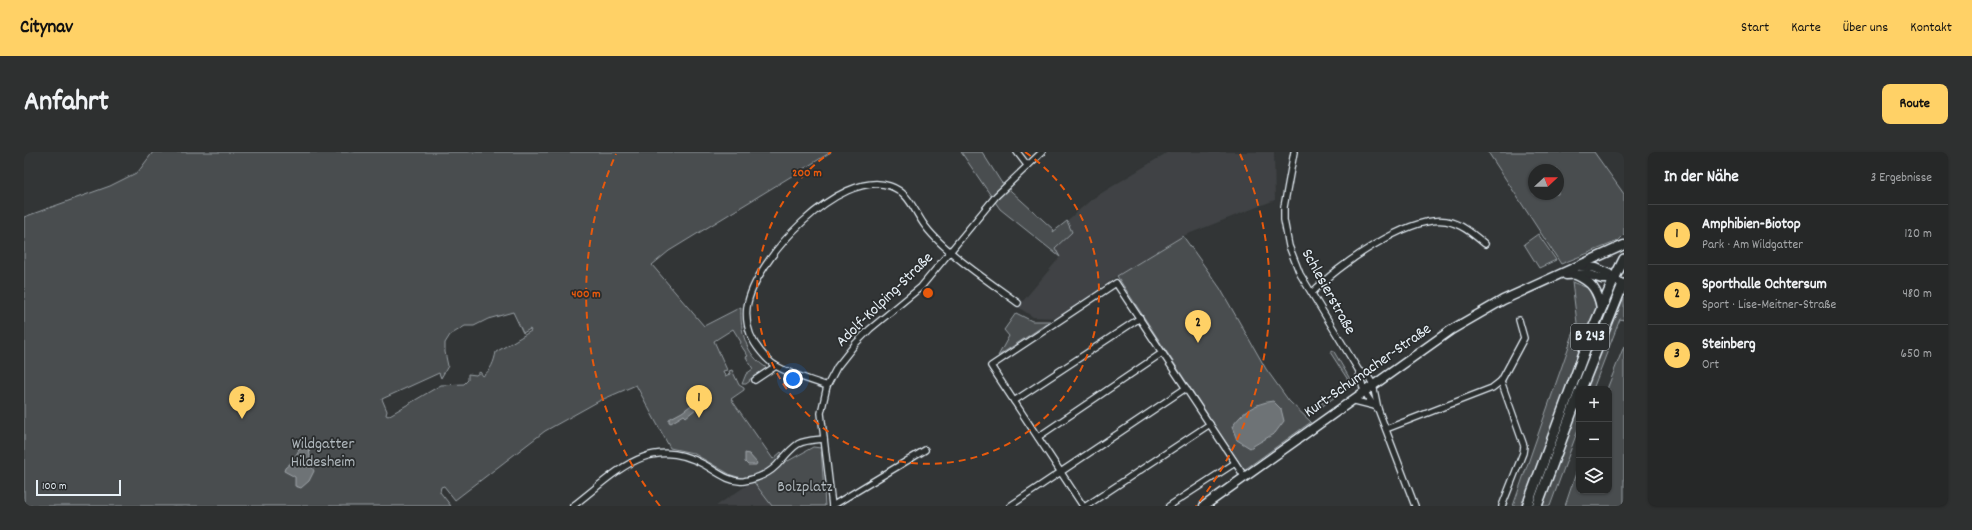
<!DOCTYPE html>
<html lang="de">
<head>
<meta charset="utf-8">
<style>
	:root { --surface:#262828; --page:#2e3030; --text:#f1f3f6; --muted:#a4a6a8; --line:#424445; --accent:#ffd166 }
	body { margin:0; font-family:Dekko,sans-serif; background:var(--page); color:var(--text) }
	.controls { position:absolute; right:12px; bottom:12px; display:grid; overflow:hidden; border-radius:8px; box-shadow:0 1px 3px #0004 }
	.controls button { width:36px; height:36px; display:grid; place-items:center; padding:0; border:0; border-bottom:1px solid var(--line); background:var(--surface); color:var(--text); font:20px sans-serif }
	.compass { position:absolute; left:1504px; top:12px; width:36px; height:36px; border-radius:50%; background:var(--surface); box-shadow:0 1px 3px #0004; rotate:68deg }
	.scale { position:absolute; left:12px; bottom:10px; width:85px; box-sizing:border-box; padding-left:4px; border:2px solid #e8f1f8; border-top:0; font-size:11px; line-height:14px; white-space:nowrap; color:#e8f1f8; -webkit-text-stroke:3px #2a2d2e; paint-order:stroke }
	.you { position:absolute; left:769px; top:227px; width:14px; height:14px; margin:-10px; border:3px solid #fff; border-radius:50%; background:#1a73e8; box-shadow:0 0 0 6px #1a73e833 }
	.badge { display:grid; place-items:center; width:26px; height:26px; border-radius:50%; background:var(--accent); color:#111; font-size:13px; font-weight:700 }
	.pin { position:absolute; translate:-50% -33px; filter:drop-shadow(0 1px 2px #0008) }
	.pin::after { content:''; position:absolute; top:21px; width:14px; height:12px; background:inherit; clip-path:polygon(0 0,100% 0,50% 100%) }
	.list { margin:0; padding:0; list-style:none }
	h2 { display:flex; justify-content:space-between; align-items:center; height:52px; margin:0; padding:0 16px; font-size:17px }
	h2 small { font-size:13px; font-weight:400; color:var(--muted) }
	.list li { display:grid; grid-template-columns:26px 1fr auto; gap:12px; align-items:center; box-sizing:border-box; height:60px; padding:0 16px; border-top:1px solid var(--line) }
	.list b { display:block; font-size:15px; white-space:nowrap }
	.list p { margin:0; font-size:13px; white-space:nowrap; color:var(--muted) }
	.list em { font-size:13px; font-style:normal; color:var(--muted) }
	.icon { flex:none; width:22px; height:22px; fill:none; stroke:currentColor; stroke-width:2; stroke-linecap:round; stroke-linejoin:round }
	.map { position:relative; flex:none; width:1600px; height:354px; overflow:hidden; border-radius:8px }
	header { display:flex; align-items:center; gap:24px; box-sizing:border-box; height:56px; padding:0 20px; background:var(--accent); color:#111 }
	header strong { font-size:19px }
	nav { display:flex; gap:22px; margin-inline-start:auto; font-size:14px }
	.intro { display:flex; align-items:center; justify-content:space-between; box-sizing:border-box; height:96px; padding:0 24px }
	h1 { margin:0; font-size:28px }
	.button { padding:10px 18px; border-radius:8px; background:var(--accent); color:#111; font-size:14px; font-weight:700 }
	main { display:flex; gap:24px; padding:0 24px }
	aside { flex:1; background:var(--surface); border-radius:8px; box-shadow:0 1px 3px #0004 }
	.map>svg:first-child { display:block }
</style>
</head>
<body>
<header>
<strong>Citynav</strong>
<nav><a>Start</a><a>Karte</a><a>Über uns</a><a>Kontakt</a></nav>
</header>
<div class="intro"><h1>Anfahrt</h1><a class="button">Route</a></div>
<main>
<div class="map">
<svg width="1600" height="354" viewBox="0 0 1600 354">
	<rect width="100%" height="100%" fill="#323536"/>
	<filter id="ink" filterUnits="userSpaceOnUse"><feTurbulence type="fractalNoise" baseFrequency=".025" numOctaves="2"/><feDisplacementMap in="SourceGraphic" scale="8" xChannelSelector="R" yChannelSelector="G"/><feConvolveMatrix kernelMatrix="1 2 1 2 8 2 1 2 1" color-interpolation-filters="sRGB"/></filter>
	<g filter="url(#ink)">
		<!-- built -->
		<g fill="#3f4244">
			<path d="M1144,0H1250L1251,48L1159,84L1093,124L1034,166L1009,165L994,155L1036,105L1024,85L1068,47Z"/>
			<path d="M729,329L748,354H692Z"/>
		</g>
		<!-- green -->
		<g fill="#494d4f" stroke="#989fa4" fill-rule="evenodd">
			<path d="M129,0H807L645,99L628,113L680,174L717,155C716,178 721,203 743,216L725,228L726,229L722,232H718L722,222L729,217L722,205L724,204L716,192L717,190L709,177L690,189L703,218L699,219L701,224L706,222L705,219L708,218L715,233L720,236V238L707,247L749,307L757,300L764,309L789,295L797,296L801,354H748L729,329L707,323L669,301L646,296L612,233L575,249L521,279L431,348L420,334L417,335L416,340L427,354H0V65L86,34L114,20ZM489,160L499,181L506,177L507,179L472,200C470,210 467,218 459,224L456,220L452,223L444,222V228L440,232L417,233L364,264L362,263L363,259L358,247L415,221L417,226L424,214L421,200V191L426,183L441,174H450L464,167Z"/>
			<path d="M937,0H958L977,30L1030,78L1029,80L1043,69L1048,80L1031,96L1036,105L976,57Z"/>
			<path d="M1464,0H1570L1600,42V83L1594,89L1537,112ZM1510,18H1534V42H1510Z"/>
			<path d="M1514,82L1532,108L1515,116L1500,92Z"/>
			<path d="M1159,84L1196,136L1242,217L1265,249L1287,270L1220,318L1093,124Z"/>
			<path d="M1548,130L1564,136L1573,155L1498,354H1489L1553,171Z"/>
			<path d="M1600,146V168L1596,167L1569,237H1560L1596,149Z"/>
			<path d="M992,161L1008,169H1027L974,204L985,184L980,178Z"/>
			<path d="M1600,194V354H1541L1555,312V339H1585V237H1583Z"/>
			<path d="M1309,198L1329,232L1289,261L1287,259L1326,231L1306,200Z"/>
			<path d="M1555,250V275L1526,354H1517Z"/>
		</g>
		<!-- water -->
		<g fill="#6e7376" stroke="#9fa5aa">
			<path d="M682,242V249L662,265L660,263L647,271L645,270V267L658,260Z"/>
			<path d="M1249,249L1257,257L1260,269L1251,281L1226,296L1213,288L1208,275C1218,260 1231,251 1249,249Z"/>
			<path d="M280,289L283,290C287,299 285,311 290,319L285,329L277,336L271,334V325L260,319L261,316L268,310Z"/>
			<path d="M721,301L725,302L733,311L732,313H724L721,310Z"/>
		</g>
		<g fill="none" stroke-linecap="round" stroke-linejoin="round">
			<!-- minor casing -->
			<g stroke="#e8f1f8" stroke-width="8">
				<g id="minor">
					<path d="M993,0L1003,13"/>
					<path d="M1270,0L1260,55V68L1265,94L1276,122L1335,219C1336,232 1343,248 1354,257"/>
					<path d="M1288,141C1313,114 1385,63 1422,69C1438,72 1449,82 1461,92"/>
					<path d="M1335,219L1343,223L1349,232L1354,257L1391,354"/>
					<path d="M731,228L752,214"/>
					<path d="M1477,229L1500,294L1499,301L1478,354"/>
					<path d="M803,234C787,228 768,223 752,214C747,211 741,205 737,200C726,187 721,172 723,155C730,108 816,16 866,34C884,40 889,56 899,71C917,98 966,130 994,151"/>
					<path d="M1327,248L1351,254"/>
					<path d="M990,249L1116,166"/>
					<path d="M1362,277L1468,236L1477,229L1500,186L1495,168"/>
					<path d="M1014,285L1138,201"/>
					<path d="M549,354C592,321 625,281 681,313C693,320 706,331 720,329C731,327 744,322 752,314C759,307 765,298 774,292C781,288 791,288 800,287"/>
					<path d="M808,354L797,261L803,234L813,215L832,191L846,177L897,135L972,44L1018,0"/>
					<path d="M808,354L901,298"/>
					<path d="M986,354L1162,236"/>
					<path d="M1059,354L967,214L1092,131L1220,324"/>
					<path d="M1062,354L1186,272"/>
					<path d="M1145,354L1211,311"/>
				</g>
			</g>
			<!-- secondary casing -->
			<g stroke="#e8f1f8" stroke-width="11">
				<g id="secondary">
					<path d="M1557,114L1572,116L1585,122L1593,129"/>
					<path d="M1542,123L1562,122L1578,127H1590"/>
					<path d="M1552,123C1568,130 1574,139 1577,156"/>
					<path d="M1180,354L1427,178L1479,148L1600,93"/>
				</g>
			</g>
			<!-- primary casing -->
			<g stroke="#e8f1f8" stroke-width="12">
				<path id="primary" d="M1590,127L1600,107"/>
			</g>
			<!-- trunk casing -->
			<g stroke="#e8f1f8" stroke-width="12">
				<g id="trunk">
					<path d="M1557,237L1599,132"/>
					<path d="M1503,354L1570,174L1590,127"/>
					<path d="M1513,354L1555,241"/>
				</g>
			</g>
			<!-- minor -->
			<use href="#minor" stroke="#2a2d2e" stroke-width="5.5"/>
			<!-- secondary -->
			<use href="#secondary" stroke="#2a2d2e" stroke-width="8"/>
			<!-- primary -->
			<use href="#primary" stroke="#2a2d2e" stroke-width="9"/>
			<!-- trunk -->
			<use href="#trunk" stroke="#2a2d2e" stroke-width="9"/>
		</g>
	</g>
	<!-- distance rings -->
	<g fill="none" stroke="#e8590c" stroke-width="2" stroke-dasharray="7 5">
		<path d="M1001 0A171 171 0 1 1 807 0"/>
		<path d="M636 354A342 342 0 0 1 592 2M1216 2A342 342 0 0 1 1172 354"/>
	</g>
	<g text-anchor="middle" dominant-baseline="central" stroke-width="3.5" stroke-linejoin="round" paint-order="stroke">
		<!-- shield labels -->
		<rect fill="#2a2d2e" stroke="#afb6bb" stroke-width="1" x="1547" y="172" width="38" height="26" rx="3"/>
		<g font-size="15" font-weight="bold" fill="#e8f1f8">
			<text x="1566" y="185">B 243</text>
		</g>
		<!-- street labels -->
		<g font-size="16" fill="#e8f1f8" stroke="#2a2d2e">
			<text transform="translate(1304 140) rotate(61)">Schlesierstraße</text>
			<text transform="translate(861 148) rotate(-44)">Adolf-Kolping-Straße</text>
			<text transform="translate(1344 219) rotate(-35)">Kurt-Schumacher-Straße</text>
		</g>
		<!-- park labels -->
		<g font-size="16" fill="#b0b8bd" stroke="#2a2d2e">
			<text x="299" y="292">Wildgatter<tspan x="299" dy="18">Hildesheim</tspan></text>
			<text x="781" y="335">Bolzplatz</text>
		</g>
	</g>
	<circle cx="904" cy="141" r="6" fill="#e8590c" stroke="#2a2d2e" stroke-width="2"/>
	<g font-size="12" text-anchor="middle" font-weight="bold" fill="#e8590c" stroke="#2a2d2e" stroke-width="3.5" stroke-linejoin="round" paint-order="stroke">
		<text x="783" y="24">200 m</text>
		<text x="562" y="145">400 m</text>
	</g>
</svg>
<div class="controls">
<button>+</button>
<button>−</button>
<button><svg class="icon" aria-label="layers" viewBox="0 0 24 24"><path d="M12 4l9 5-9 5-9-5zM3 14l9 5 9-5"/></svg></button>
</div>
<svg class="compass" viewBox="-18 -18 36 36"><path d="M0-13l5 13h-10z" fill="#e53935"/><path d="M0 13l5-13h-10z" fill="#a4a6a8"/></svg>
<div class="scale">100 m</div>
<div class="you"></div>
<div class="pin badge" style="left:675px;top:266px">1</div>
<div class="pin badge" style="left:1174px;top:191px">2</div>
<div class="pin badge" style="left:218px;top:267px">3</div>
</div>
<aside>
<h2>In der Nähe<small>3 Ergebnisse</small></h2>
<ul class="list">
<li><span class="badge">1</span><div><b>Amphibien-Biotop</b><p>Park · Am Wildgatter</p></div><em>120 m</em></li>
<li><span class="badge">2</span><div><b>Sporthalle Ochtersum</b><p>Sport · Lise-Meitner-Straße</p></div><em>480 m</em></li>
<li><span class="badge">3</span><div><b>Steinberg</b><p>Ort</p></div><em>650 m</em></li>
</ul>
</aside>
</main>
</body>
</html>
